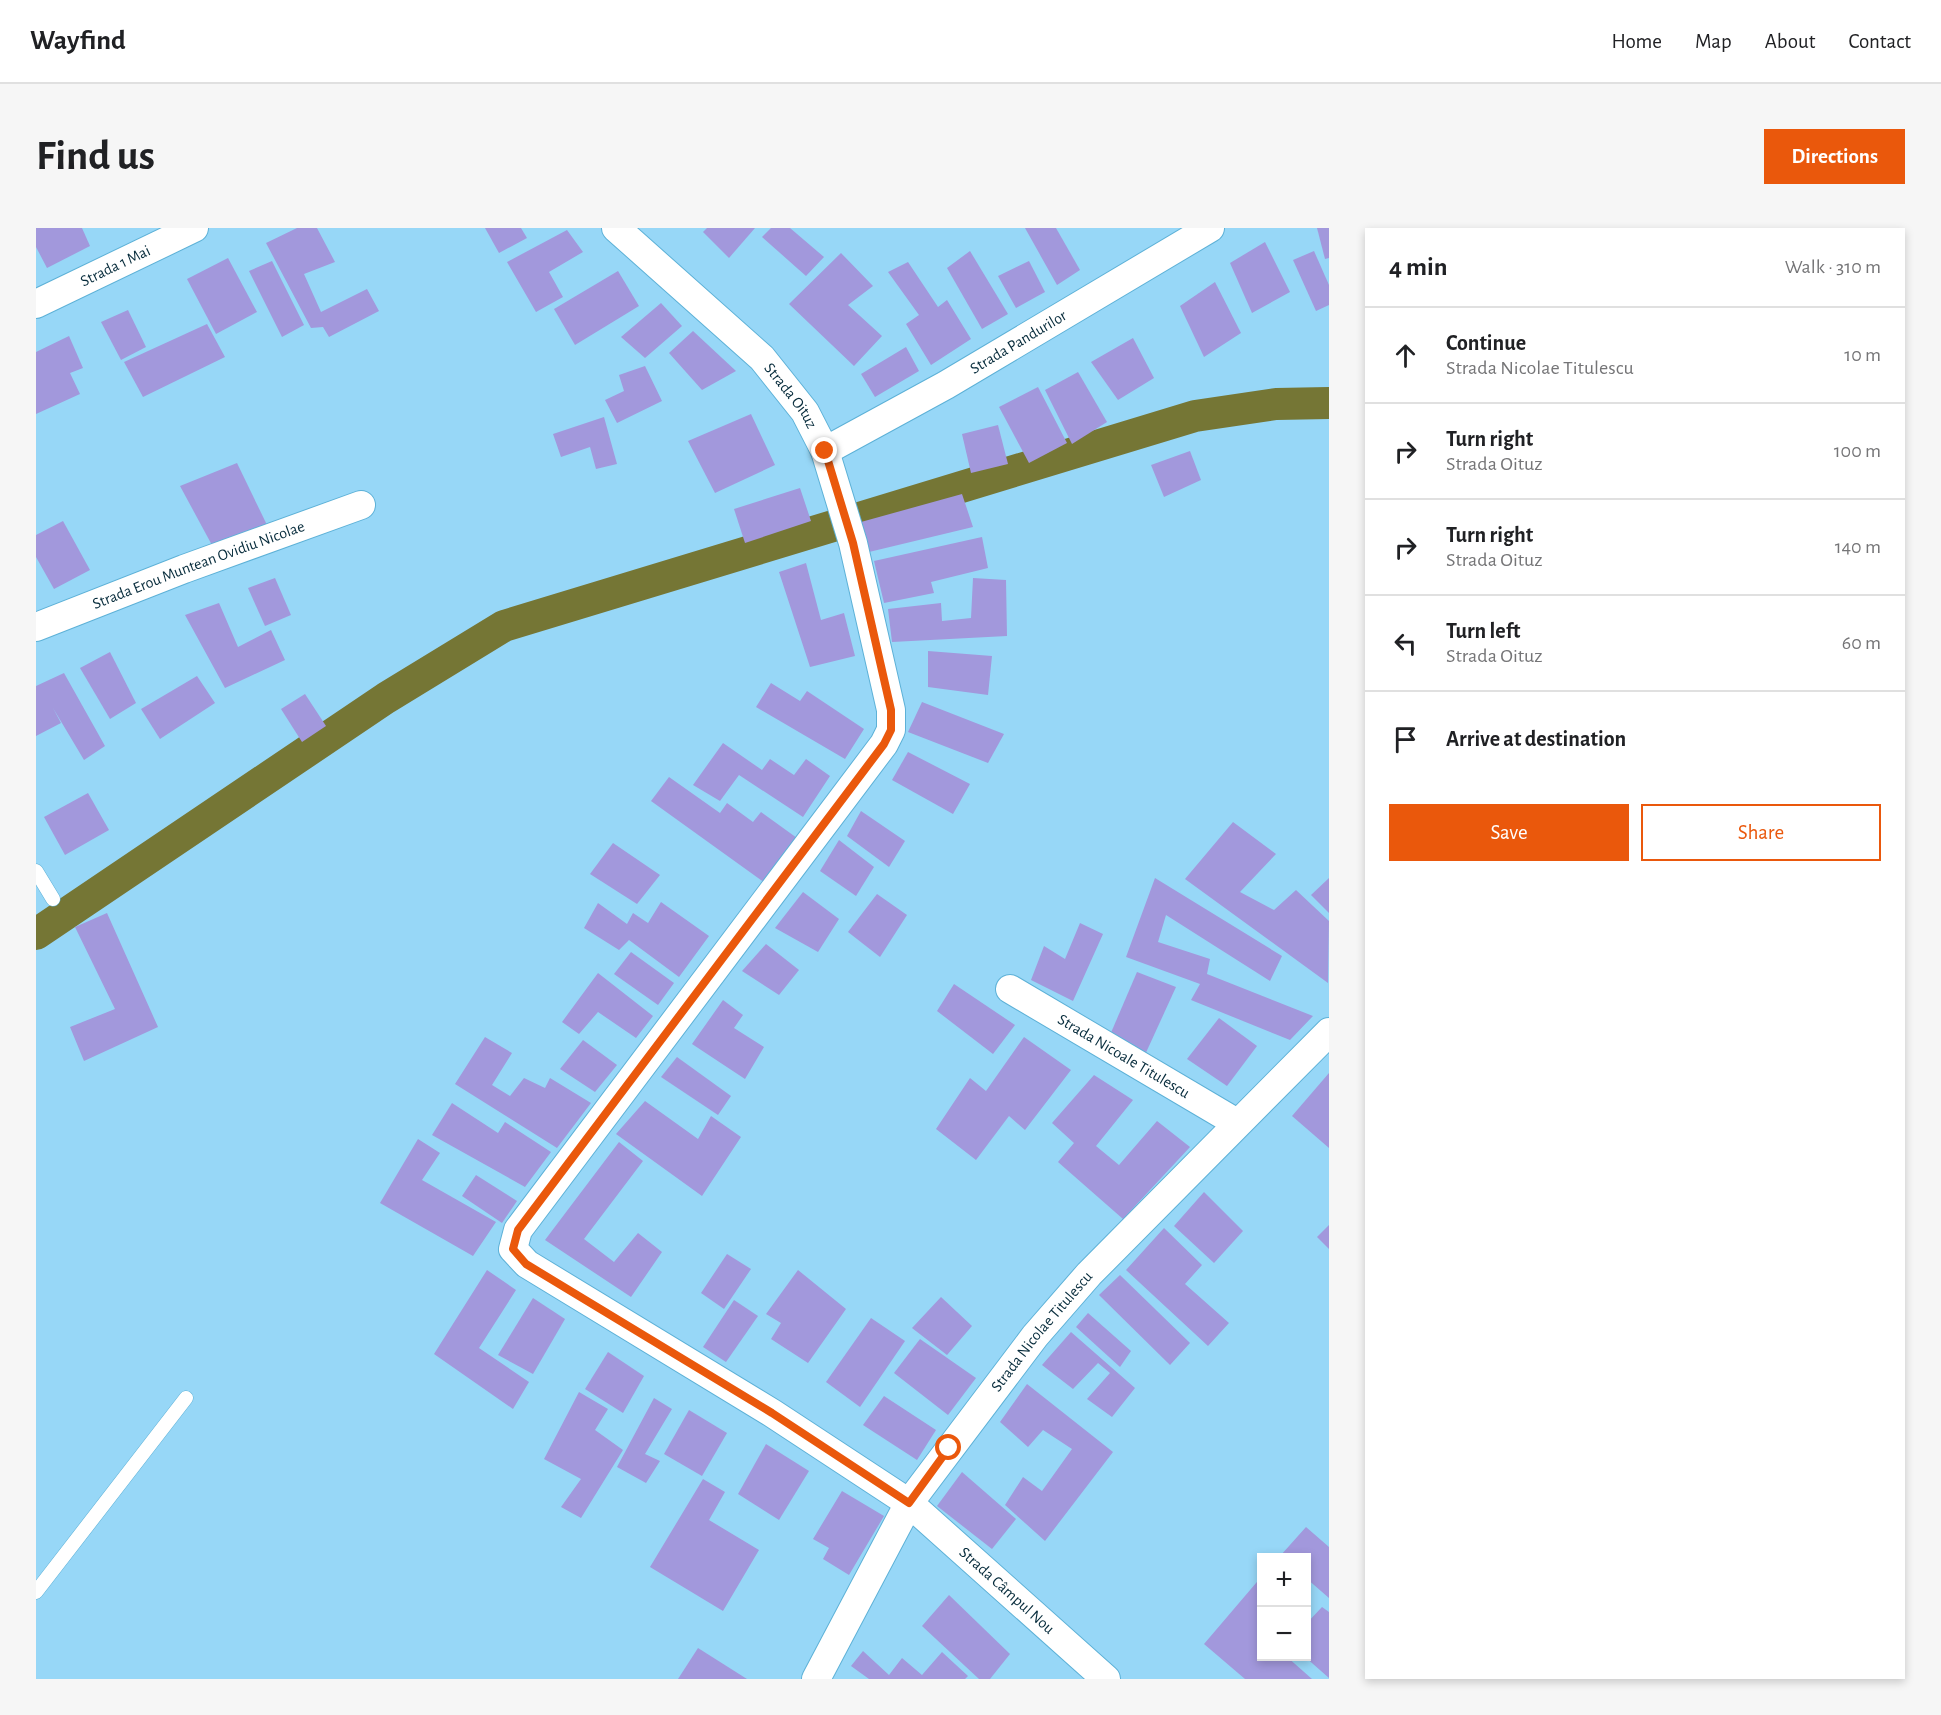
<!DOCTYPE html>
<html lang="en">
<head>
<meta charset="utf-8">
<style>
	:root { --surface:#fff; --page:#f6f6f6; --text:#202124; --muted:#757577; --line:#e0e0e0; --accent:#ea580c }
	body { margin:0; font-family:"Alegreya Sans",sans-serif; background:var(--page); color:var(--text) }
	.controls { position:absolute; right:18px; bottom:18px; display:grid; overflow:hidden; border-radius:0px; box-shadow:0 3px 9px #0003 }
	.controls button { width:54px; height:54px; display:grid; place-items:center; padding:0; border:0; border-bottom:2px solid var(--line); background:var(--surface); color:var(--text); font:30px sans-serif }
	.stop { position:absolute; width:18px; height:18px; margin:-14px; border:4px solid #ea580c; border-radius:50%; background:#fff }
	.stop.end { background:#ea580c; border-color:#fff; box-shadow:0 2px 6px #0008 }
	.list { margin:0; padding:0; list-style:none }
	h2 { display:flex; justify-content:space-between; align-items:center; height:78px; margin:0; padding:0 24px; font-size:26px }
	h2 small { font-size:20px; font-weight:400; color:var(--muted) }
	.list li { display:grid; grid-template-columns:39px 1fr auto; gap:18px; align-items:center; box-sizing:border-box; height:96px; padding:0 24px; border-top:2px solid var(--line) }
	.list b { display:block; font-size:22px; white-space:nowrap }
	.list p { margin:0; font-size:20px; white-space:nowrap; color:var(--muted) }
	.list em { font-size:20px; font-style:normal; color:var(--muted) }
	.actions { display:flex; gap:12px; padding:18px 24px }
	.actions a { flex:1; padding:14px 0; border:2px solid var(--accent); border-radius:0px; text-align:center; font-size:21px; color:var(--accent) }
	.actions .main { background:var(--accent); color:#fff }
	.icon { flex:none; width:33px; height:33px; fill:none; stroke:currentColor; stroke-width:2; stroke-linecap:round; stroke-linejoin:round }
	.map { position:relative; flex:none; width:1293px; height:1451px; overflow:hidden; border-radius:0px }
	header { display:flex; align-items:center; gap:36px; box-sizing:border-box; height:84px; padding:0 30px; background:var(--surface); border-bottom:2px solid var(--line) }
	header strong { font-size:28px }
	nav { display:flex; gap:33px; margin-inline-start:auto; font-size:21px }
	.intro { display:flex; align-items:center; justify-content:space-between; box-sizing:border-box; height:144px; padding:0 36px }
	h1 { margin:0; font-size:42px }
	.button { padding:15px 27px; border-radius:0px; background:var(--accent); color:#fff; font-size:21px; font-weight:700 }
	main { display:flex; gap:36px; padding:0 36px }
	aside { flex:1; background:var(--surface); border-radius:0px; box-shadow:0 3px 9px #0003 }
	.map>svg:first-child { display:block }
</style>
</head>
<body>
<header>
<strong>Wayfind</strong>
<nav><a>Home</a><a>Map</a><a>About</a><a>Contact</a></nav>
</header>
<div class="intro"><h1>Find us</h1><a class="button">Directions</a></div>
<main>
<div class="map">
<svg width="1293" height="1451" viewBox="0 0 1293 1451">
	<rect width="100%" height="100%" fill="#97d7f7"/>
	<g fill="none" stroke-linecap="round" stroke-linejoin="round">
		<!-- canal -->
		<path stroke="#757635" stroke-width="32" d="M0,706L350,470L468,398L1159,188L1240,176L1293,175"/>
	</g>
	<!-- building -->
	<g fill="#a298dc">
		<path d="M0,0H46L54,18L11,40L0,19Z"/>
		<path d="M261,0H281L299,34L268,46L285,84L331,61L343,83L293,109L287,99L275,100L230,15Z"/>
		<path d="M449,0H485L491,10L463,25Z"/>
		<path d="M671,0H719L693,30L667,4Z"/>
		<path d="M735,0H754L788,29L770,48L726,9Z"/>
		<path d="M989,0H1020L1044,42L1021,57Z"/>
		<path d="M1281,0H1293V30L1289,31Z"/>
		<path d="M531,2L547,24L513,44L527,69L500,84L471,34Z"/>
		<path d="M1229,14L1254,64L1216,85L1194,35Z"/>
		<path d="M934,23L972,86L946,101L911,40Z"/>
		<path d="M1278,23L1293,57V77L1280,83L1257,32Z"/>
		<path d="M805,25L837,58L812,77L846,108L818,138L753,76Z"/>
		<path d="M192,30L221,84L180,106L151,51Z"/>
		<path d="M236,33L268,97L246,109L213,43Z"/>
		<path d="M993,33L1009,64L980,80L962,48Z"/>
		<path d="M872,34L902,79L911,72L935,111L895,137L870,96L883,87L852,44Z"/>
		<path d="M582,43L603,78L539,117L518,81Z"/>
		<path d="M1179,54L1205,105L1168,129L1144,78Z"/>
		<path d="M625,75L646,98L609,130L585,109Z"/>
		<path d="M92,82L110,119L85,132L65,94Z"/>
		<path d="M171,96L189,129L107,169L88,134Z"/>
		<path d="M657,103L700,143L666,162L633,125Z"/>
		<path d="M33,108L47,140L34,145L44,166L0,186V124Z"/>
		<path d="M1097,110L1118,150L1082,172L1055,134Z"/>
		<path d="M870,119L883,143L839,169L825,146Z"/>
		<path d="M609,138L626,173L581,195L569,172L588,163L583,147Z"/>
		<path d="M1042,144L1071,194L1036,216L1009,162Z"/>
		<path d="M1002,159L1031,215L993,235L963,179Z"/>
		<path d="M715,186L739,237L679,265L652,213Z"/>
		<path d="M568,189L581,236L560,241L554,219L525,229L517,206Z"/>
		<path d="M962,197L972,236L935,245L926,206Z"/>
		<path d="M1154,223L1165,252L1128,269L1115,237Z"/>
		<path d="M201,235L231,297L177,319L144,258Z"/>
		<path d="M764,260L775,293L709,315L698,281Z"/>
		<path d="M926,266L937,299L833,324L825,294Z"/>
		<path d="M27,293L54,342L18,361L0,329V307Z"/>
		<path d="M946,309L952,340L895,354L898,365L848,375L838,333Z"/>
		<path d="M770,335L785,392L808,385L819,428L774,439L743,344Z"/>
		<path d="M239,350L255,387L229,398L212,360Z"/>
		<path d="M937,350L970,352L971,408L856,414L852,381L905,375L906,393L935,390Z"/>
		<path d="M183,375L202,419L235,402L249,432L189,460L149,387Z"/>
		<path d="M892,423L956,428L952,467L892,459Z"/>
		<path d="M74,424L100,475L74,491L44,440Z"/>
		<path d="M28,445L69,518L48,532L17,480L25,495L0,508V458Z"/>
		<path d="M161,448L179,475L124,511L105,481Z"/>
		<path d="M735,455L764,473L771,463L828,501L809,531L720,479Z"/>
		<path d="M269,466L290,498L266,514L245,481Z"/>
		<path d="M886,474L968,506L952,535L872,504Z"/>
		<path d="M687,515L726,542L734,531L758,547L770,531L794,548L767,589L703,547L684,573L657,557Z"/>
		<path d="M872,524L934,556L917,586L856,552Z"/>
		<path d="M633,549L684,585L691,575L717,594L725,584L761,610L729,655L615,573Z"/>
		<path d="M52,565L73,602L29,627L8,589Z"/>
		<path d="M825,583L869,613L853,639L811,608Z"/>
		<path d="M1197,594L1240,626L1204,664L1238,682L1260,662L1293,693L1292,755L1149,651Z"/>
		<path d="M803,612L838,639L820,668L784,643Z"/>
		<path d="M577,615L624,647L601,676L554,646Z"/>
		<path d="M1119,650L1246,728L1234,753L1130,687L1122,714L1174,731L1171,746L1277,788L1254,812L1155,772L1164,756L1090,729Z"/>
		<path d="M1293,650V685L1275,667Z"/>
		<path d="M767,664L803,691L782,724L739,700Z"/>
		<path d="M841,666L871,687L844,729L812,704Z"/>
		<path d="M625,674L673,708L643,749L593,712L583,722L548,700L562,675L591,696L597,685L612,695Z"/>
		<path d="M71,685L122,799L48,833L34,799L79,781L39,699Z"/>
		<path d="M1044,695L1067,706L1037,773L995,752L1008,718L1029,731Z"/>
		<path d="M730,716L763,742L743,767L706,743Z"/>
		<path d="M595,724L638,755L622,777L578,746Z"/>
		<path d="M1101,744L1140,759L1108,829L1074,807Z"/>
		<path d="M562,745L617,788L600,810L562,784L543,806L526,794Z"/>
		<path d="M918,756L979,797L957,826L901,783Z"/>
		<path d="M687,772L707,787L698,800L728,819L709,851L656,816Z"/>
		<path d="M1183,790L1221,818L1191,858L1151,831Z"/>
		<path d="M449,809L476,825L456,857L474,868L488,850L509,860L514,850L555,875L521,920L419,856Z"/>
		<path d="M988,809L1035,842L989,902L973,888L940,932L900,901L934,850L950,863Z"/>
		<path d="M547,812L581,837L559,864L524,841Z"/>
		<path d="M641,829L695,868L682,887L625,849Z"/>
		<path d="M1293,845V920L1256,888Z"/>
		<path d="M1058,847L1097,872L1060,918L1083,937L1121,893L1154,919L1087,991L1022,934L1038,915L1016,895Z"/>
		<path d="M609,873L662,911L675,888L705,909L666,968L580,906Z"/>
		<path d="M416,875L462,905L469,894L515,924L489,959L396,907Z"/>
		<path d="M382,911L404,925L386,952L460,994L437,1028L344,975Z"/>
		<path d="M583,914L607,933L548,1011L578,1034L602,1005L626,1024L595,1069L509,1012Z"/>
		<path d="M440,947L481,973L466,995L426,968Z"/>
		<path d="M1168,964L1207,1003L1178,1035L1138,998Z"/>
		<path d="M1293,997V1021L1281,1009Z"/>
		<path d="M1128,1000L1166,1037L1149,1056L1193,1095L1172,1118L1090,1042Z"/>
		<path d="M691,1026L715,1041L688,1081L665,1065Z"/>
		<path d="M451,1042L480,1062L443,1120L493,1154L477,1181L398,1126Z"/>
		<path d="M762,1042L810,1081L772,1135L735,1111L745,1095L730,1086Z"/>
		<path d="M1084,1047L1154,1115L1134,1137L1063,1067Z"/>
		<path d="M905,1069L936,1098L911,1127L876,1100Z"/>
		<path d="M497,1070L529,1091L497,1146L462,1127Z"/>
		<path d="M698,1072L722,1088L690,1134L667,1119Z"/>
		<path d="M1052,1085L1095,1123L1084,1139L1040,1099Z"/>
		<path d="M835,1090L869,1113L824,1179L790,1154Z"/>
		<path d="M1035,1104L1099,1160L1076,1189L1051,1171L1074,1145L1062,1135L1037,1161L1006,1137Z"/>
		<path d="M884,1111L940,1150L912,1187L858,1145Z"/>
		<path d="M572,1124L608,1148L587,1185L549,1161Z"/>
		<path d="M991,1156L1077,1224L1009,1313L969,1277L987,1249L1006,1263L1036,1221L1007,1202L992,1219L964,1194Z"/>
		<path d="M543,1164L572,1181L559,1202L587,1222L545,1290L525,1279L545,1251L508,1231Z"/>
		<path d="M848,1168L900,1202L881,1232L827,1197Z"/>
		<path d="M618,1170L636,1181L609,1226L624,1233L610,1255L581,1239Z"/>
		<path d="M653,1182L691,1205L666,1248L628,1226Z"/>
		<path d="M730,1216L773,1243L743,1292L702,1266Z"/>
		<path d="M926,1244L980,1291L956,1321L901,1278Z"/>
		<path d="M667,1251L689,1264L673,1292L723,1322L687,1383L614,1339Z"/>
		<path d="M806,1263L848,1288L813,1347L787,1331L793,1320L777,1311Z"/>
		<path d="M1270,1299L1293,1319V1370L1270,1350V1330H1248L1245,1327Z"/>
		<path d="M1226,1348V1428H1250L1276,1451H1209L1168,1416Z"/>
		<path d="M913,1367L974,1426L954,1451H943L886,1398Z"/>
		<path d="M1286,1379L1293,1384V1450L1268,1428H1270V1396Z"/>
		<path d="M662,1420L711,1451H642Z"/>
		<path d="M827,1423L853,1447L866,1430L886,1447L906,1424L932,1448L929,1451H833L815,1438Z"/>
	</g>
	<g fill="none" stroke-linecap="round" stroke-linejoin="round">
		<!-- service casing -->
		<g stroke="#5db1d7" stroke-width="15">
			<g id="service">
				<path d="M0,643L17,671"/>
				<path d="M0,1364L150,1170"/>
			</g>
		</g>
		<!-- minor casing -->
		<g stroke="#5db1d7" stroke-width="30">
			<g id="minor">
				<path id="s1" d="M580,0L726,130L769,184L789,223L817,315L855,482V502L848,516L482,1002L477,1021L491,1036L736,1185L873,1275L1070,1451"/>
				<path id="s2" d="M0,76L158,0"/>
				<path id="s3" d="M789,223L910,157L1174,0"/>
				<path id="s4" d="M0,399L148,341L325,277"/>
				<path id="s5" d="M974,761L1201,895"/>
				<path id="s6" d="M780,1451L873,1275L999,1108L1053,1046L1293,804"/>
			</g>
		</g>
		<!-- service -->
		<use href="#service" stroke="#fff" stroke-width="14"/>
		<!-- minor -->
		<use href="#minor" stroke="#fff" stroke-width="28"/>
	</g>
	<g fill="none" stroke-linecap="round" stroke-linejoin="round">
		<!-- route -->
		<path stroke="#ea580c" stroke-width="8" d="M789,223L817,315L855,482V502L848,516L482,1002L477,1021L490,1036L736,1185L873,1275L913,1220"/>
	</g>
	<g text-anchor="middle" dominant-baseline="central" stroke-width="5" stroke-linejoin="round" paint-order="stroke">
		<!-- street labels -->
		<g font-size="16" fill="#062b3b" stroke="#97d7f7">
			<text stroke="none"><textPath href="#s2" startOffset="88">Strada 1 Mai</textPath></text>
			<text stroke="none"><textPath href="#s3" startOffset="222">Strada Pandurilor</textPath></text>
			<text stroke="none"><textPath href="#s1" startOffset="243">Strada Oituz</textPath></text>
			<text stroke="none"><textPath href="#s4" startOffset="174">Strada Erou Muntean Ovidiu Nicolae</textPath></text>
			<text stroke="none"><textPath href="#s5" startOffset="132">Strada Nicoale Titulescu</textPath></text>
			<text stroke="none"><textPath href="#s6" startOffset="416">Strada Nicolae Titulescu</textPath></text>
			<text stroke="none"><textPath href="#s1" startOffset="1842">Strada Câmpul Nou</textPath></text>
		</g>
	</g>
</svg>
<div class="controls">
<button>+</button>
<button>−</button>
</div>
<div class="stop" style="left:913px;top:1220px"></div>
<div class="stop end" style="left:789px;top:223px"></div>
</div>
<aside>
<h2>4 min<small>Walk · 310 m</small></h2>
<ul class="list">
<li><svg class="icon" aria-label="ahead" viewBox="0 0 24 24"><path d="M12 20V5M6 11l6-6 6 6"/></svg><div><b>Continue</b><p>Strada Nicolae Titulescu</p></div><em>10 m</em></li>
<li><svg class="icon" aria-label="right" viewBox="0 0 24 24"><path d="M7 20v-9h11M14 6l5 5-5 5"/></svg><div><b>Turn right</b><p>Strada Oituz</p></div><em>100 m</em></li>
<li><svg class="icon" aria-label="right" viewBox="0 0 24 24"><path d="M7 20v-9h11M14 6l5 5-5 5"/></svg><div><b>Turn right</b><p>Strada Oituz</p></div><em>140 m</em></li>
<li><svg class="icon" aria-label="left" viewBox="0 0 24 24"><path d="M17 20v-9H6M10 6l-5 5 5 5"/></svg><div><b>Turn left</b><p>Strada Oituz</p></div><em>60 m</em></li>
<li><svg class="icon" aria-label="arrive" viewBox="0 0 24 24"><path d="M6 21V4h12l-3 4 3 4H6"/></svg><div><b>Arrive at destination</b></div></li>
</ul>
<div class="actions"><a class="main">Save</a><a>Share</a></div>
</aside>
</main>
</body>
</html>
